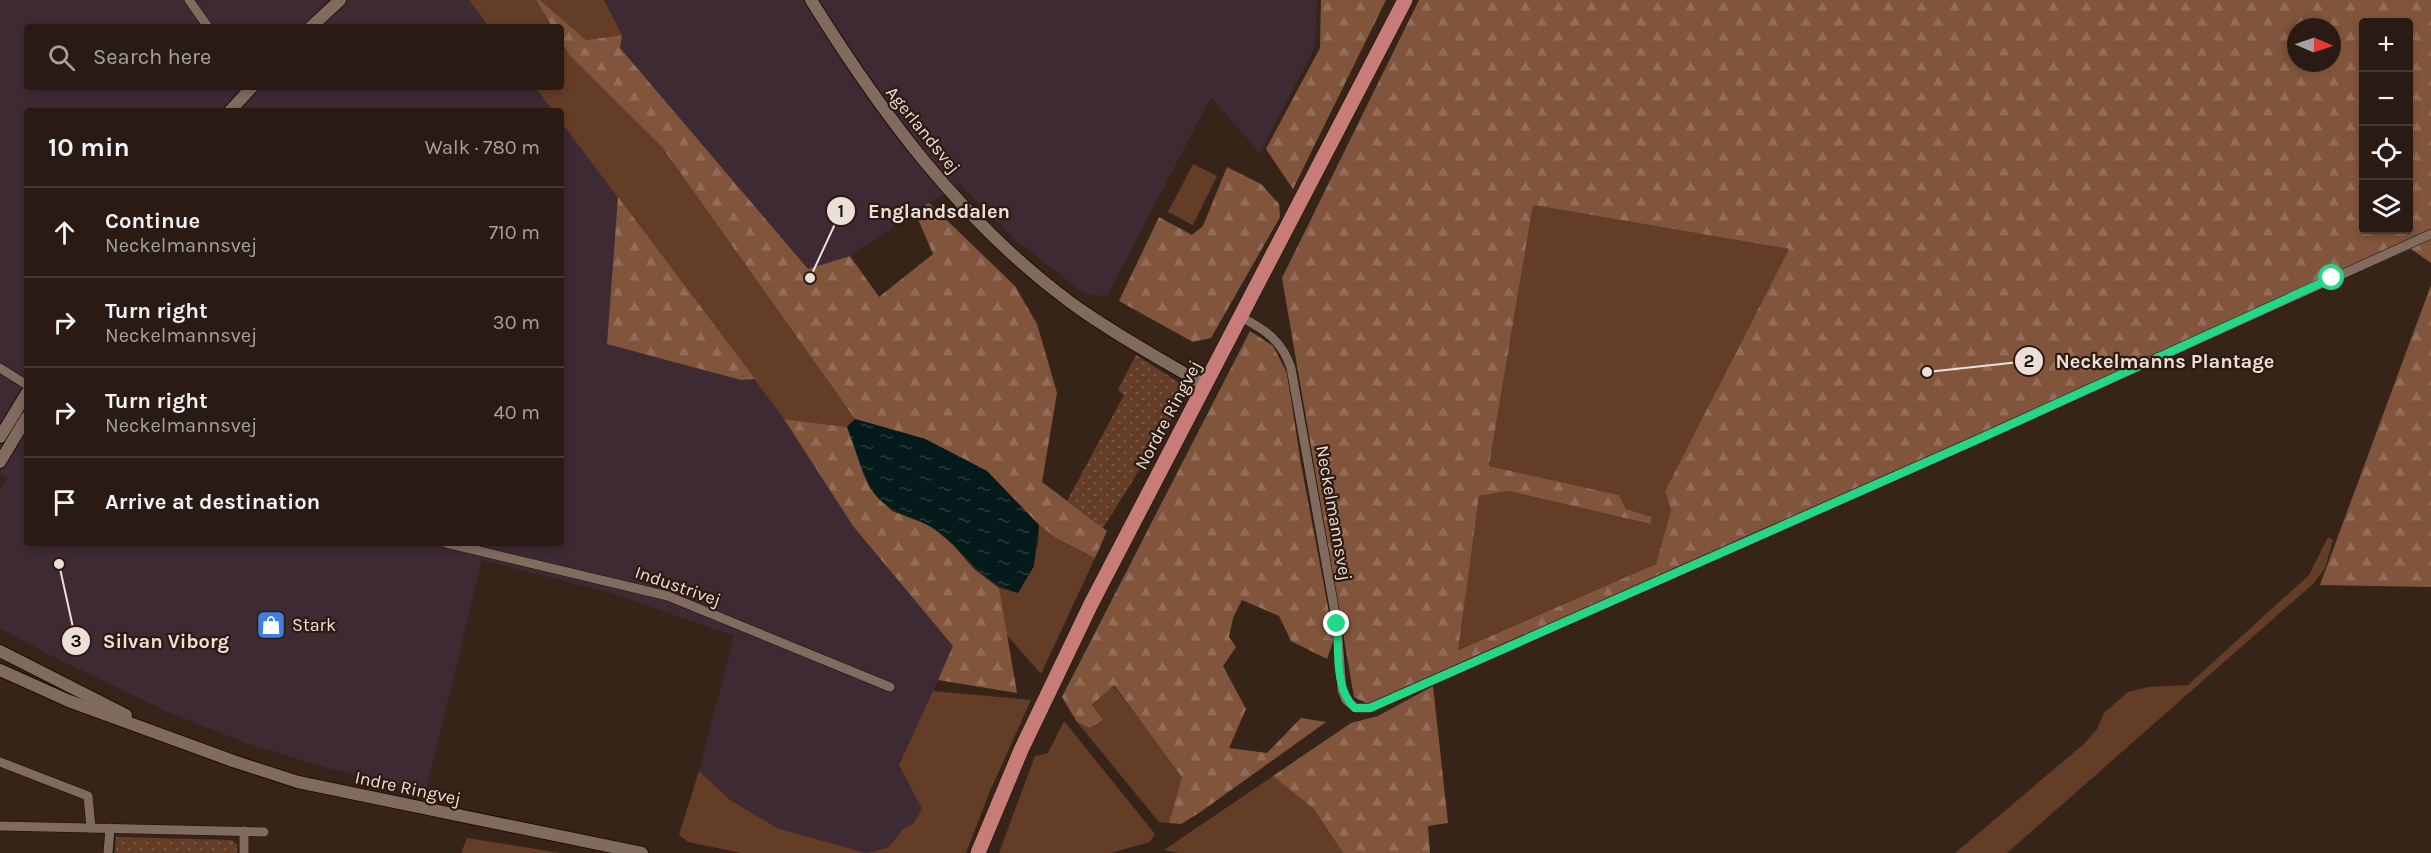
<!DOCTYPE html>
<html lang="en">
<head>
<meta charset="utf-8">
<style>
	:root { --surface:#291b13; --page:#352821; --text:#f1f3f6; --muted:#a5a1a0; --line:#453933 }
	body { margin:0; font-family:Karla,sans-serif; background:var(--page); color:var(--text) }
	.controls { position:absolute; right:18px; top:18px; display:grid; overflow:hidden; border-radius:6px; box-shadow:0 3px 9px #0003 }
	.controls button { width:54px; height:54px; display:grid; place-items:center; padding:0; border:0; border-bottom:2px solid var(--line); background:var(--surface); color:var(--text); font:30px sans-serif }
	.compass { position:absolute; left:2287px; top:18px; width:54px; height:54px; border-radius:50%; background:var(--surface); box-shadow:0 3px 9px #0003; rotate:92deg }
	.stop { position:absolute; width:18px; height:18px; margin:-14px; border:4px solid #20d887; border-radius:50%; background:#fff }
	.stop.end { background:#20d887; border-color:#fff; box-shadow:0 2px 6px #0008 }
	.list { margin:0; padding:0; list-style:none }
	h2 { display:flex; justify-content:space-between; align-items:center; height:78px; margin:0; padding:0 24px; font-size:26px }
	h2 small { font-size:20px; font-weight:400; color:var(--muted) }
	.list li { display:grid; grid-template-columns:39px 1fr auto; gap:18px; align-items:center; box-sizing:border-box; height:90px; padding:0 24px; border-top:2px solid var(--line) }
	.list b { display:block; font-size:22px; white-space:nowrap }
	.list p { margin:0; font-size:20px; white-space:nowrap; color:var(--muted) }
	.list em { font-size:20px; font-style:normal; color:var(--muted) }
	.icon { flex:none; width:33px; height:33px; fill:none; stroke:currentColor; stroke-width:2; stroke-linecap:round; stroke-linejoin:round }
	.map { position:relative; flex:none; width:2431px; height:853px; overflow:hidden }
	.search { position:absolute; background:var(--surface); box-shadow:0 3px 9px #0003; left:24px; top:24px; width:540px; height:66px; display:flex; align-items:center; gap:15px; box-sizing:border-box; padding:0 21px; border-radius:6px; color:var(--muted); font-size:22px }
	.panel { position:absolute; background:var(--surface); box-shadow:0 3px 9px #0003; left:24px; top:108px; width:540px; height:438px; border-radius:6px }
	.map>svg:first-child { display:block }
</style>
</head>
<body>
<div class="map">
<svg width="2431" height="853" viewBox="0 0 2431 853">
	<defs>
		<pattern id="forest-firs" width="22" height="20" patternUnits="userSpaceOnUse" patternTransform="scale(1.5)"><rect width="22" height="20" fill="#81553c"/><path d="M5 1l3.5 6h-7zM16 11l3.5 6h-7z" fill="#936d57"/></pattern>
		<pattern id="park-dots" width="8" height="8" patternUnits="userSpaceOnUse" patternTransform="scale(1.5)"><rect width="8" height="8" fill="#643d26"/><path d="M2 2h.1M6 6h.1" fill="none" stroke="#7a5945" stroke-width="1.8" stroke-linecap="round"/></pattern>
		<pattern id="water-ripples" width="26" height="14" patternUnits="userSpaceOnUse" patternTransform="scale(1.5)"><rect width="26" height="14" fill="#051a1b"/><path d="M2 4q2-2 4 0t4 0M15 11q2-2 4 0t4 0" fill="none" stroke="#2a3b3b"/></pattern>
	</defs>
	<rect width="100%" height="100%" fill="#372419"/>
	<!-- industrial -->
	<g fill="#3d2a32">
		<path d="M0,0H469L490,27H27V87H535L553,111H27V543H561V122L784,419L853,526L954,646L899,765L922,809L913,824L903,829L888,848L866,853L777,828L730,800L699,771L734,636L611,593L482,560L426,791L327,768L249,744L170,713L48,654L0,628V489L7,479L0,474Z"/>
		<path d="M604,0H1317L1315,47L1260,153L1211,97L1107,296L1086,295L1012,237L959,183L850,256L808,269L619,48L622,35Z"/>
	</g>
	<!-- grass -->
	<g fill="#643d26">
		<path d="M469,0H536L552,27H489Z"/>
		<path d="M540,0H604L622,35L586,40Z"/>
		<path d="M561,41L570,56L662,147L855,419L847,427L784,419L561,122V111H553L535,87H561Z"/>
		<path d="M1193,164L1217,176L1193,225L1168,212Z"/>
		<path d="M1533,205L1789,249L1665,491L1671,510L1656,564L1457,650L1479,496L1509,491L1649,524L1652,517L1626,509L1619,495L1489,466Z"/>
		<path d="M1039,525L1056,538L1095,558L1041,674L1005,633L999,588L1018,593L1038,544Z"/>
		<path d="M2328,537L2333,540L2325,568L2314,583L2007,853H1955L2085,743L2097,729L2104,713L2128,692L2148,687L2188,685L2309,575Z"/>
		<path d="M1113,685L1183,777L1169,823L1159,822L1077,722L1090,728L1103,720L1092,706Z"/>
		<path d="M933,691L1031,700L990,791L966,853H741L688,842L679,835L699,771L730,800L777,828L866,853L888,848L903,829L913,824L922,809L899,765Z"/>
		<path d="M1064,721L1155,834L1150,842L1111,853H999L1035,756L1048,753Z"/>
		<path d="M1273,776L1314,808L1343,853H1180L1164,850Z"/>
		<path d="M467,838L561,853H461Z"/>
	</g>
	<!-- forest -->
	<g fill="url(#forest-firs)" fill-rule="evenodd">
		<path d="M536,0H540L586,40L622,35L620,48L808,269L850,256L879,297L933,254L915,212L929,203L1015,286L1037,324L1057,393L1042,482L1107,531L1095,558L1056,538L1039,525L987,471L925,439L855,419L662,147L570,56L561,41V27H552Z"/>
		<path d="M1321,0H1386L1293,189L1266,149L1320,48Z"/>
		<path d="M1419,0H2431V263L2411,249L1368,704L1354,697L1282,278ZM2364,22H2408V230H2364ZM2296,27H2332V63H2296ZM1533,205L1789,249L1665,491L1671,510L1656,564L1458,650L1479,496L1509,491L1650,524L1652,517L1626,509L1619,495L1489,466Z"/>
		<path d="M1227,167L1261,184L1279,204L1280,217L1211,338L1193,342L1119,301L1159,217L1192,235L1203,226Z"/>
		<path d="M618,197L755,379L741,380L607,344Z"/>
		<path d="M2431,285V587L2320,585Z"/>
		<path d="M1250,331L1273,346L1287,373L1301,464L1334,639L1327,659L1291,641L1279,616L1242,600L1233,618L1229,637L1236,647L1223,666L1246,709L1229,748L1267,753L1301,718L1326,722L1199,813L1181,824L1169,823L1182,777L1114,685L1092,705L1103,720L1090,728L1077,722L1062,697Z"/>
		<path d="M784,419L847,427L870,488L892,511L931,526L953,545L974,569L999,588L1017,693L938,680L953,646L853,526Z"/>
		<path d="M1433,686L1448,823L1428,826L1430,853H1343L1314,809L1273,776L1351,723L1378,716Z"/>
	</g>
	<!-- park -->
	<g fill="url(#park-dots)">
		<path d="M1136,355L1178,382L1184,390L1180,405L1103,528L1067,501L1124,395L1118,390Z"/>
		<path d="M116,837L232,840L237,845V853H115Z"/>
	</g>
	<!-- water -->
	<path fill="url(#water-ripples)" d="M855,419L925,439L987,471L1039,525L1034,566L1018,593C974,580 966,548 931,527C908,513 886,514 870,487C860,470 855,446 847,427Z"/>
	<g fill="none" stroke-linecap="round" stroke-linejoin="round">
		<!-- minor casing -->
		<g stroke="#1e0d04" stroke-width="10">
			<g id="minor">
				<path d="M189,0L208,27"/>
				<path d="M1241,317C1266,330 1282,341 1291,368L1337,624L1342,690L1346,700L1355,708H1370L1981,438L2431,234"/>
				<path d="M0,368L27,385"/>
				<path d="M446,543L668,596L890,687"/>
				<path d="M0,762L88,796L91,828"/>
				<path d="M0,826L264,832"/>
				<path d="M108,853L110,828"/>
				<path d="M244,853V831"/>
			</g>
		</g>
		<!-- tertiary casing -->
		<g stroke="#1e0d04" stroke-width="14">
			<g id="tertiary">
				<path d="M811,0C882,114 961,221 1070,302C1112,333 1161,359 1206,386"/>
				<path d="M311,27L340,0"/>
				<path d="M230,111L252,87"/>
				<path d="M0,437L27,393"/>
				<path d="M0,462L27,417"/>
				<path d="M0,651L126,715"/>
				<path d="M0,670L69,701L233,761L298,782L642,853"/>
			</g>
		</g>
		<!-- primary casing -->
		<g stroke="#1e0d04" stroke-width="16">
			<path id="primary" d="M978,853L1021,750L1091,604L1405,0"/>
		</g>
		<!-- minor -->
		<use href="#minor" stroke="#816b5f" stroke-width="9"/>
		<!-- tertiary -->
		<use href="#tertiary" stroke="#816b5f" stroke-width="12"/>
		<!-- primary -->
		<use href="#primary" stroke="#c87c78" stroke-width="15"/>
	</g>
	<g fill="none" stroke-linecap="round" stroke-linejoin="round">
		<!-- route -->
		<path stroke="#20d887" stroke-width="8" d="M1337,624C1339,650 1334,689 1355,708H1370L1981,438L2332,278"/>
	</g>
	<!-- icons -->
	<defs>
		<g id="shop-square" transform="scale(1.5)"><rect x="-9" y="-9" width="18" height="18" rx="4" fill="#3f7fe0" stroke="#2d1a10"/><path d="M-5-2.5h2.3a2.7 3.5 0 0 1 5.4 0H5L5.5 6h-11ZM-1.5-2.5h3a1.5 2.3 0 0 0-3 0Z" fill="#fff"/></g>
	</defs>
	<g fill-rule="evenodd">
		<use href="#shop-square" x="271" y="625"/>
	</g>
	<g text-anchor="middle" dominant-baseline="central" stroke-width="4.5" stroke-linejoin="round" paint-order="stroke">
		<!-- street labels -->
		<g font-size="18" fill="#ecdfd8" stroke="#2d1a10">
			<text transform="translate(923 130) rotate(51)">Agerlandsvej</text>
			<text transform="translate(1168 415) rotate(-62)">Nordre Ringvej</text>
			<text transform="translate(1334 513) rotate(80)">Neckelmannsvej</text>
			<text transform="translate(678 586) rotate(19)">Industrivej</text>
			<text transform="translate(408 788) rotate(12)">Indre Ringvej</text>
		</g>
		<!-- poi labels -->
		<g font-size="18" fill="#ecdfd8" stroke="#2d1a10" text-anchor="start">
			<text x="292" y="625">Stark</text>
		</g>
	</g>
	<!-- callouts -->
	<path fill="none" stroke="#ecdfd8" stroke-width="2" d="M810 278L841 211M1927 372L2029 361M59 564L76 641"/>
	<g fill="#ecdfd8" stroke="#2d1a10" stroke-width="2">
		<circle cx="810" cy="278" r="6"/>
		<circle cx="1927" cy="372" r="6"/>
		<circle cx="59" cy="564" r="6"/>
		<circle cx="841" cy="211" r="15"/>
		<circle cx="2029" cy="361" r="15"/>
		<circle cx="76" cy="641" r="15"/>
	</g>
	<g font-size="18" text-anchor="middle" font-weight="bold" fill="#111">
		<text x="841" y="217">1</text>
		<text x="2029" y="367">2</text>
		<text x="76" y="647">3</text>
	</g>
	<g font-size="20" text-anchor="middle" font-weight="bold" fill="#ecdfd8" stroke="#2d1a10" stroke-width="4.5" stroke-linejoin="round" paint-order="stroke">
		<text x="939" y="218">Englandsdalen</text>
		<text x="2165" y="368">Neckelmanns Plantage</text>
		<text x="166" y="648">Silvan Viborg</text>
	</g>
</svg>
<div class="controls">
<button>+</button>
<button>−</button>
<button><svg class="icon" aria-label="locate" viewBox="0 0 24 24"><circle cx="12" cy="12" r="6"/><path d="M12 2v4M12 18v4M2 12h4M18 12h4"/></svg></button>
<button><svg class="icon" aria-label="layers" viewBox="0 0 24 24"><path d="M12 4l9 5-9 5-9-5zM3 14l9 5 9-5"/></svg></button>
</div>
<svg class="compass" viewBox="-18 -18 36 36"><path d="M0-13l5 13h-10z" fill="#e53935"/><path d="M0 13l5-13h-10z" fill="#a5a1a0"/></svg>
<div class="stop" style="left:2332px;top:278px"></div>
<div class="stop end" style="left:1337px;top:624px"></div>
<div class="search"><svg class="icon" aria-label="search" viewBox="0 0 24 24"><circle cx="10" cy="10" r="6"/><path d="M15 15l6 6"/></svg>Search here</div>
<section class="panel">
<h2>10 min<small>Walk · 780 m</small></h2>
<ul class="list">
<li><svg class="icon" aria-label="ahead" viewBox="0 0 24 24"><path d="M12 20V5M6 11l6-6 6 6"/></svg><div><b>Continue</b><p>Neckelmannsvej</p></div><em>710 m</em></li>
<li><svg class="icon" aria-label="right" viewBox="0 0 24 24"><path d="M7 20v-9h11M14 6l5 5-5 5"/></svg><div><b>Turn right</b><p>Neckelmannsvej</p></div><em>30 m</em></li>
<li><svg class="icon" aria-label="right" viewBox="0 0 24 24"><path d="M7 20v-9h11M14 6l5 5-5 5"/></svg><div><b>Turn right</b><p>Neckelmannsvej</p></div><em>40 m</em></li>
<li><svg class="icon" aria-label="arrive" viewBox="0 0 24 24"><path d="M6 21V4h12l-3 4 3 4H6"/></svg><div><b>Arrive at destination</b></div></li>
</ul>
</section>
</div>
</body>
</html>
